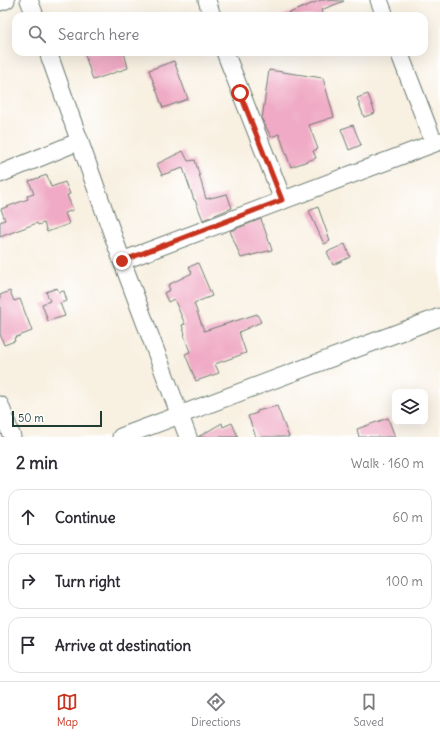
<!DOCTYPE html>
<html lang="en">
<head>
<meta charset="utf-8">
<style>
	:root { --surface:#fff; --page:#f2f2f3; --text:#2b2b33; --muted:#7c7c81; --line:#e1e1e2; --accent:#c8321e }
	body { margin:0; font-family:Delius,sans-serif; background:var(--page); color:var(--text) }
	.controls { position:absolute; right:12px; bottom:12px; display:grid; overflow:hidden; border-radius:8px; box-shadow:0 4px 16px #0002 }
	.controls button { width:36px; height:36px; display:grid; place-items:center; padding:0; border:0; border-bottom:1px solid var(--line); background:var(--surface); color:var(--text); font:20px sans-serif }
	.scale { position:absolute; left:12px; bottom:10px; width:90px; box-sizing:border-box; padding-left:4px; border:2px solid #1f3d34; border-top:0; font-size:11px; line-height:14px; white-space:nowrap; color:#1f3d34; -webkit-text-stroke:3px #fff; paint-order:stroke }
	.stop { position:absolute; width:12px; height:12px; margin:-9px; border:3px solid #c8321e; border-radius:50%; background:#fff }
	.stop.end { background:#c8321e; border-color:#fff; box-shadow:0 1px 4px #0008 }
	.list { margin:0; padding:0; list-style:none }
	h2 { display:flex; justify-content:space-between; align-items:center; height:52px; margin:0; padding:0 16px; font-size:17px }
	h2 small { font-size:13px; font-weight:400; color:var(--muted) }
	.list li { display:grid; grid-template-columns:26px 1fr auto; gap:12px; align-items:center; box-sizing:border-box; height:56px; margin:0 8px 8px; padding:0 8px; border:1px solid var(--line); border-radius:12px }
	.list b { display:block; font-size:15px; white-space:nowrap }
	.list em { font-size:13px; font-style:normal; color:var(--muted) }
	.icon { flex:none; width:22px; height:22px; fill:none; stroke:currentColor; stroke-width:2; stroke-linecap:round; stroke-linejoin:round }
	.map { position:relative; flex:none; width:440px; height:437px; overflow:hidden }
	.search { position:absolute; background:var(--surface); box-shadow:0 4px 16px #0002; left:12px; right:12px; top:12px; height:44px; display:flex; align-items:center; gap:10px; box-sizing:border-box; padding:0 14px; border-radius:12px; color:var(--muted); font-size:15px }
	.sheet { height:244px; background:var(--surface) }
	nav { display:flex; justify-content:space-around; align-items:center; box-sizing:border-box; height:56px; border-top:1px solid var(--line); background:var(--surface); font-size:11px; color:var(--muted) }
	nav a { display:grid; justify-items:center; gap:2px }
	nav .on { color:var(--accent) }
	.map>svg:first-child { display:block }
</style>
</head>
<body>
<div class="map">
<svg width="440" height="437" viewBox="0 0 440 437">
	<rect width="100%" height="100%" fill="#fff"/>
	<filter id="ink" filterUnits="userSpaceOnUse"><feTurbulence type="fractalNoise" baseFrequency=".025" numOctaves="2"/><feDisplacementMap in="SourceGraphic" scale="8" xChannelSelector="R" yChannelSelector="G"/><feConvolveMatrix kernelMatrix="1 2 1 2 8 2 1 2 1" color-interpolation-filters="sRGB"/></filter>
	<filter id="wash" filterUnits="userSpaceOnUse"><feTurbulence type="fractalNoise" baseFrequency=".012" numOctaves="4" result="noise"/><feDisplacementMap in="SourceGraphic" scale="16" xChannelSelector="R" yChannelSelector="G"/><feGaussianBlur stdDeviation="0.9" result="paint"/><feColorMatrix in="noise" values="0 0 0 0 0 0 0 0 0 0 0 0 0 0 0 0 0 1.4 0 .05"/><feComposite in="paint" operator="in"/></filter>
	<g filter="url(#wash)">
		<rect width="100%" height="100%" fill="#f8f0e1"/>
		<g id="blocks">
			<!-- building -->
			<g fill="#f0aac5">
				<path d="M321,0L344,1L321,10L323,16H282Z"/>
				<path d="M84,52H124L128,68L93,80Z"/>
				<path d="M174,61L188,99L163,108L149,70Z"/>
				<path d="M269,70L323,78L334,117L309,125L318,149L313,151L316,158L291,167L279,134L271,137L262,119Z"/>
				<path d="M368,94L375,113L364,117L357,98Z"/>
				<path d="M353,125L361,145L349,150L341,129Z"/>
				<path d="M183,151L188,161L195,160L206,199L227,194L232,208L203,220L195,200H194L183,168L162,175L157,164Z"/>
				<path d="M47,175L51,187L65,182L70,194L67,195L73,210L65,213L69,224L47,232L44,223L38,225L37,223L0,237V222L5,220L1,209L28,199L27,196L34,194L29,181Z"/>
				<path d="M318,207L330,241L324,244L309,211Z"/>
				<path d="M261,219L272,250L241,258L230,231Z"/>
				<path d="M345,244L350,257L333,265L327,252Z"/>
				<path d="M198,263L212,296L194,303L204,331L257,314L261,322L239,332L246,353L215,364L219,373L196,381L185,354L190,352L184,335L185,334L182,325L185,324L174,299L168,302L164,293L170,290L168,285L192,273L189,267Z"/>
				<path d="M57,288L59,292L64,291L67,301L60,303L65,316L48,321L42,304L50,301L46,292Z"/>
				<path d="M10,291L14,301L20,299L32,331L14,338L15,341L4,345L0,334V295Z"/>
				<path d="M277,406L289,437H256L248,416L257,413V411Z"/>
				<path d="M388,418L395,437H359L357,429Z"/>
				<path d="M222,423L223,427L232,423L238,437H198Z"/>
			</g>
		</g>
	</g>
	<g filter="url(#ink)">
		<use href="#blocks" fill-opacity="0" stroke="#6b7c71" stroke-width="1"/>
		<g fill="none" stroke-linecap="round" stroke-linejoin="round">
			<!-- minor casing -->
			<g stroke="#6b7c71" stroke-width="19">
				<g id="minor">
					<path d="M29,0L35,16"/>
					<path d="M207,0L212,16"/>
					<path d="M379,0L385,16"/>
					<path d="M0,2L6,0"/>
					<path d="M48,52L122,261L188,437"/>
					<path d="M225,52L283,200"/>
					<path d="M399,52L434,143"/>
					<path d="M0,174L80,141"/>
					<path d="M122,261L440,141"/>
					<path d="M0,405L12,437"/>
					<path d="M121,437L440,317"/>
				</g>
			</g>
			<!-- minor -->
			<use href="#minor" stroke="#fff" stroke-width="17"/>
		</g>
	</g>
	<g fill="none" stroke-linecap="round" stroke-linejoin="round" filter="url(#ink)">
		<!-- route -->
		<path stroke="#c8321e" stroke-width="5" d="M122,261L282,200L240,93"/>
	</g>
</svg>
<div class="controls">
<button><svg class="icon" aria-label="layers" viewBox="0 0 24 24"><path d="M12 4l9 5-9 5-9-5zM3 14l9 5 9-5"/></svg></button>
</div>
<div class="scale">50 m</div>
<div class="stop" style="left:240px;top:93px"></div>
<div class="stop end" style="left:122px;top:261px"></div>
<div class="search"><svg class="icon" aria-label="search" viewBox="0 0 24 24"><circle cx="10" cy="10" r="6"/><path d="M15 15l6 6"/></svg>Search here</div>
</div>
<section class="sheet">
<h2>2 min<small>Walk · 160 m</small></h2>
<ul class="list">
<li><svg class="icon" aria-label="ahead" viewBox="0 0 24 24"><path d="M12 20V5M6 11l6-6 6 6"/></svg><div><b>Continue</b></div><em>60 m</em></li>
<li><svg class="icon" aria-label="right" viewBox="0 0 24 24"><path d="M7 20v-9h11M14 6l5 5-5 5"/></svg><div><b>Turn right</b></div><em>100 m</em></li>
<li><svg class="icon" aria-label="arrive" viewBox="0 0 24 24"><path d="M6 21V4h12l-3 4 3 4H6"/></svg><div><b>Arrive at destination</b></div></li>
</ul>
</section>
<nav>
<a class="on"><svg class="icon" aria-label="map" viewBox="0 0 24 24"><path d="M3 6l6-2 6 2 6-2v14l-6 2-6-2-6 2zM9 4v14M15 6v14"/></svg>Map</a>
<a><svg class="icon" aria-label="directions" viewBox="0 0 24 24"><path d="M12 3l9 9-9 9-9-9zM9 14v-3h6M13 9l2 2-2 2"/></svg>Directions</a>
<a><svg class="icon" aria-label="saved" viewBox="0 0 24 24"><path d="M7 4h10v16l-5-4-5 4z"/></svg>Saved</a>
</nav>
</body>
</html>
